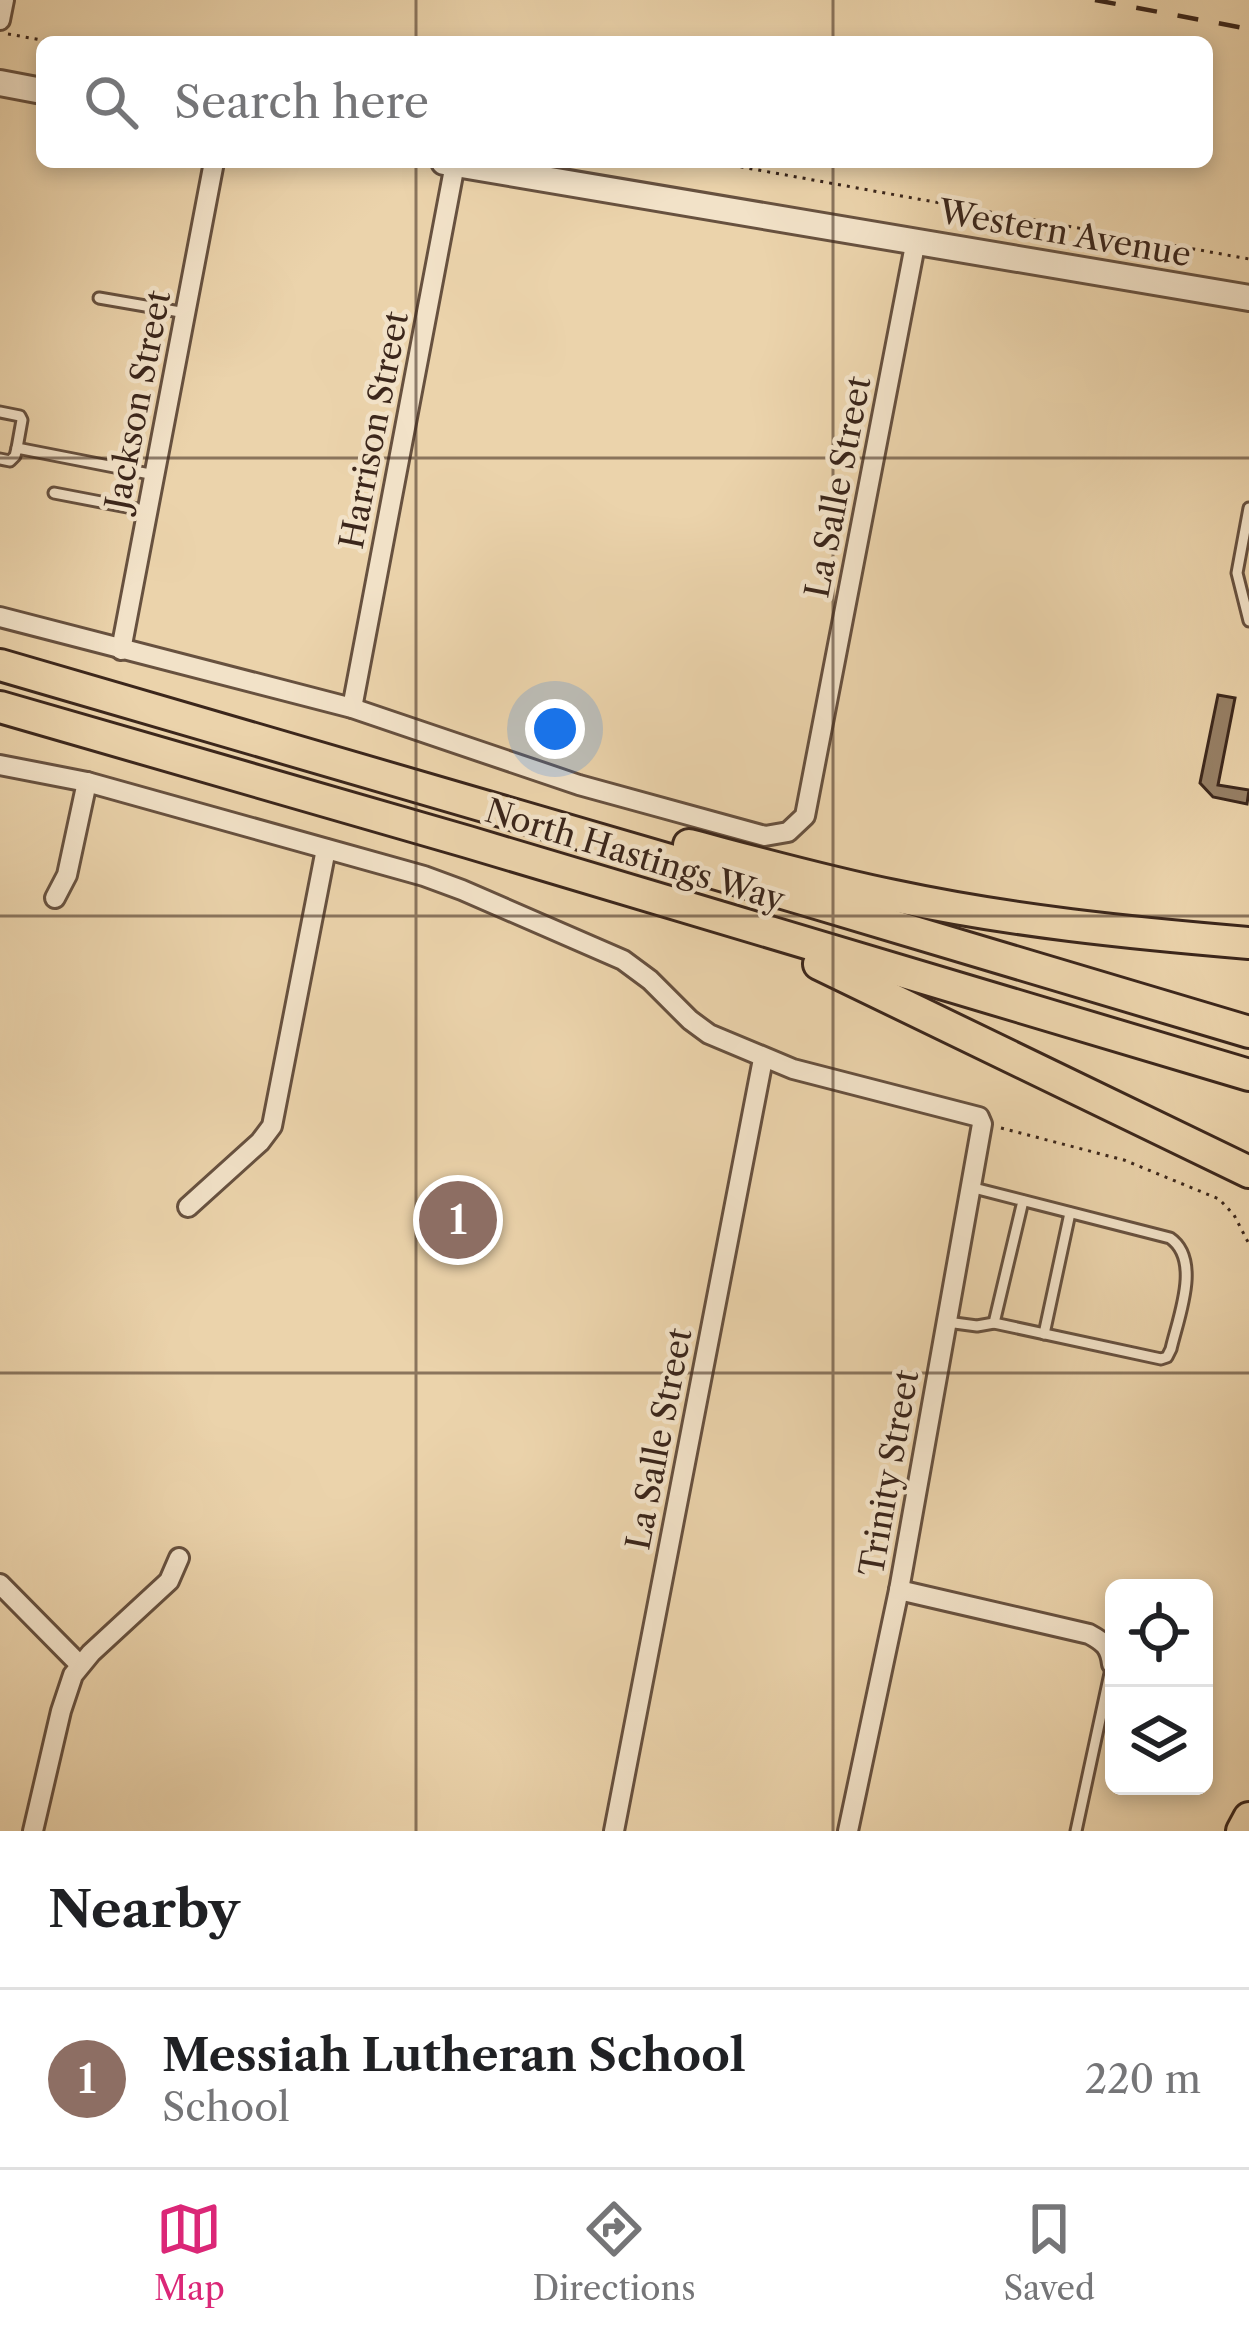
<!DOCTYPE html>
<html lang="en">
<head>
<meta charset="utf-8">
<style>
	:root { --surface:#fff; --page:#f6f6f6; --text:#202124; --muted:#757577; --line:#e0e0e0; --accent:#db2777 }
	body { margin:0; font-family:"Libre Caslon Text",serif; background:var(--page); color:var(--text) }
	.controls { position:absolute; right:36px; bottom:36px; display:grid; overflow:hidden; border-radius:18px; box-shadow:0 6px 18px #0003 }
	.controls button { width:108px; height:108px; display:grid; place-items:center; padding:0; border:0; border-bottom:3px solid var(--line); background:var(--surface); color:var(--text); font:60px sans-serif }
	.you { position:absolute; left:555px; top:729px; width:42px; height:42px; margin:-30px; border:9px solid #fff; border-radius:50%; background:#1a73e8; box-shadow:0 0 0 18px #1a73e833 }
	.badge { display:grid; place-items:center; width:78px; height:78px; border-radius:50%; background:var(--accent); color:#fff; font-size:39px; font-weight:700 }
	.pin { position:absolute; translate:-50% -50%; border:6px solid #fff; box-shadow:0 3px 12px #0006 }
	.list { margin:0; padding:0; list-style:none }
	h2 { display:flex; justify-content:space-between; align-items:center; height:156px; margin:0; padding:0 48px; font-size:51px }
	h2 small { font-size:39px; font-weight:400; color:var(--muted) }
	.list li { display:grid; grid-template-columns:78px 1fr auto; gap:36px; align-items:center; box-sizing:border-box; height:180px; padding:0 48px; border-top:3px solid var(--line) }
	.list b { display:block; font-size:45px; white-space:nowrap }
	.list p { margin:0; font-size:39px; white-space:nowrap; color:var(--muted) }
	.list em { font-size:39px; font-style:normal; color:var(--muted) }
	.icon { flex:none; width:66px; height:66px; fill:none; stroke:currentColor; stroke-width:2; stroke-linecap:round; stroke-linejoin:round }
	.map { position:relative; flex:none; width:1249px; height:1831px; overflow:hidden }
	.search { position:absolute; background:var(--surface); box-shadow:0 6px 18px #0003; left:36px; right:36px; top:36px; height:132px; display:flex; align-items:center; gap:30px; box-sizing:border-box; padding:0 42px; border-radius:18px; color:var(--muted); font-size:45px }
	.sheet { height:336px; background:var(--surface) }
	nav { display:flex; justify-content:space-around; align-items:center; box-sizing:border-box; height:168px; border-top:3px solid var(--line); background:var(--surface); font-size:33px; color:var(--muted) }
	nav a { display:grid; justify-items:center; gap:6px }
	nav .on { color:var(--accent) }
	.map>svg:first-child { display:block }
</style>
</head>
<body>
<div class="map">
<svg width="1249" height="1831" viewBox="0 0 1249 1831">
	<rect width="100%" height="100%" fill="#ebd3ab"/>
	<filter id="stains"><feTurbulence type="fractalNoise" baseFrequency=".00167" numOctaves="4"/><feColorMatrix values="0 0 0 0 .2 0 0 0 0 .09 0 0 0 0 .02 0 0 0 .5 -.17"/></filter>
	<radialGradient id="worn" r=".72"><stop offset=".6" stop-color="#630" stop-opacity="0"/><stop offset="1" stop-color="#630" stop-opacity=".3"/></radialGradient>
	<!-- building -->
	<path fill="#978066" stroke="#3b261b" stroke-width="3" d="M1218,695L1235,698L1218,785L1249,790L1247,804L1213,797L1200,783Z"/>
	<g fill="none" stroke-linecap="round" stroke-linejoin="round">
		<!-- service casing -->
		<g stroke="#67513f" stroke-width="15">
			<g id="service">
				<path d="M99,298L186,313"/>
				<path d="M0,412L20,416L22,420L17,448"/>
				<path d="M0,459L10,461L15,456L17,448L155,475"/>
				<path d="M54,493L148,511"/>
				<path d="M1249,508L1237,573L1249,621"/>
				<path d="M947,1322L977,1326L994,1323L1161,1359L1167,1357L1171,1349C1178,1318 1202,1260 1170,1238L970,1187"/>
				<path d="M994,1323L1023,1201"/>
				<path d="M1044,1334L1070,1213"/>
				<path d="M1076,1831L1112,1664"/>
			</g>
		</g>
		<!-- minor casing -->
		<g stroke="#67513f" stroke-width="24">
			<g id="minor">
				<path d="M0,20L4,0"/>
				<path d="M0,617L352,708L579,785L765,836L788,832L805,816L916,240"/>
				<path d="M121,650L214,162"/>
				<path d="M352,708L455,164"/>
				<path d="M0,765L87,782L424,876L462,890L623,960L650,980L690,1020L709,1034L793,1069L979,1117L982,1124L899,1590L848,1831"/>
				<path d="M55,898L67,875L87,782"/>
				<path d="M188,1207L260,1142L272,1126L326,849"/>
				<path d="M0,1584L80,1665"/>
				<path d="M899,1590L1089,1634C1104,1642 1110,1647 1112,1664"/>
				<path d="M33,1831L61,1711L73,1675L91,1653L169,1581L179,1558"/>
				<path d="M614,1831L763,1059"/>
			</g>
		</g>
		<!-- tertiary casing -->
		<g stroke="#67513f" stroke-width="30">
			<g id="tertiary">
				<path d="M0,83L42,91"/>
				<path d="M444,162L1249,298"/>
			</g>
		</g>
		<!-- primary casing -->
		<g stroke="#3b261b" stroke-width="36">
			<g id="primary">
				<path d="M0,665L793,896L1249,1032"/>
				<path d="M0,707L468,842L1249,1075"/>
				<path d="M689,845C757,863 825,882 894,896C1011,921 1130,933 1249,943"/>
				<path d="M819,964L1249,1172"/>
				<path d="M1242,1831L1249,1818"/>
			</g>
		</g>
		<!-- path -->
		<g stroke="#3b261b" stroke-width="3" stroke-dasharray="3 6" stroke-linecap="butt">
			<path d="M8,34L53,42"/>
			<path d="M714,162L1249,259"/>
			<path d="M1001,1128L1124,1160L1219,1199L1234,1215L1249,1244"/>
		</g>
		<!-- service -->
		<use href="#service" stroke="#f2e2c8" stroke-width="9"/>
		<!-- minor -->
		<use href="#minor" stroke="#f2e2c8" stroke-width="18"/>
		<!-- tertiary -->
		<use href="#tertiary" stroke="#f2e2c8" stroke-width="24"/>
		<!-- primary -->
		<use href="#primary" stroke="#ebd3ab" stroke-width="30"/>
		<!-- rail -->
		<path stroke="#3b261b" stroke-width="4.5" stroke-dasharray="21 21" stroke-linecap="butt" d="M1095,0L1249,29"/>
	</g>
	<!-- grid -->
	<path fill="none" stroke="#3b261b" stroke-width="3" stroke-opacity="0.55" d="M416,0V42M833,0V42M416,162V1831M833,162V1831M0,458H1249M0,916H1249M0,1373H1249"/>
	<g text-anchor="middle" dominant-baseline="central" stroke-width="9" stroke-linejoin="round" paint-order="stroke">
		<!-- street labels -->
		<g font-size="33" fill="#3b261b" stroke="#f2e2c8">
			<text transform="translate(1065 233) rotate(10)">Western Avenue</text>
			<text transform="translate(138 400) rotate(-79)">Jackson Street</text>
			<text transform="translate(374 430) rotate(-79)">Harrison Street</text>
			<text transform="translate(838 487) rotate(-79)">La Salle Street</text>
			<text transform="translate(635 855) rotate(17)">North Hastings Way</text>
			<text transform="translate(659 1439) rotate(-79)">La Salle Street</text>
			<text transform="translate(889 1473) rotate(-80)">Trinity Street</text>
		</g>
	</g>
	<rect width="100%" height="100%" filter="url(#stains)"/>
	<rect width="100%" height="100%" fill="url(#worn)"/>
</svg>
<div class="controls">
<button><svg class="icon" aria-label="locate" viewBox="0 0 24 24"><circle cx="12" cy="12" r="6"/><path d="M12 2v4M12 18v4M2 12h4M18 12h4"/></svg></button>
<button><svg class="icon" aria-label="layers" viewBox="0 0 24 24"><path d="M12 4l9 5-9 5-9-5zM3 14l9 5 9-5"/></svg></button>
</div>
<div class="you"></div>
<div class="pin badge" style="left:458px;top:1220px;background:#8d6e63">1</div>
<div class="search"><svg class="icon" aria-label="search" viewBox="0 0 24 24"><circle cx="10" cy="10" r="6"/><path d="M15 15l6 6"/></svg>Search here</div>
</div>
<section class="sheet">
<h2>Nearby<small></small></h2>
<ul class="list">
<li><span class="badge" style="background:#8d6e63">1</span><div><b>Messiah Lutheran School</b><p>School</p></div><em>220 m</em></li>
</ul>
</section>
<nav>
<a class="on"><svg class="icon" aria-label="map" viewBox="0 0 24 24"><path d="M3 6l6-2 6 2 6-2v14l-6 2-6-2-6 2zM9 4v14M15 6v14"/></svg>Map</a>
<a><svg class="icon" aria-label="directions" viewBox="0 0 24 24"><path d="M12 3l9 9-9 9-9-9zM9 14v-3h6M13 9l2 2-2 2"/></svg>Directions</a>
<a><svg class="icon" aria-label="saved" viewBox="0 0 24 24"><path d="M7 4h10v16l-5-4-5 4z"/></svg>Saved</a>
</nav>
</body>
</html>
